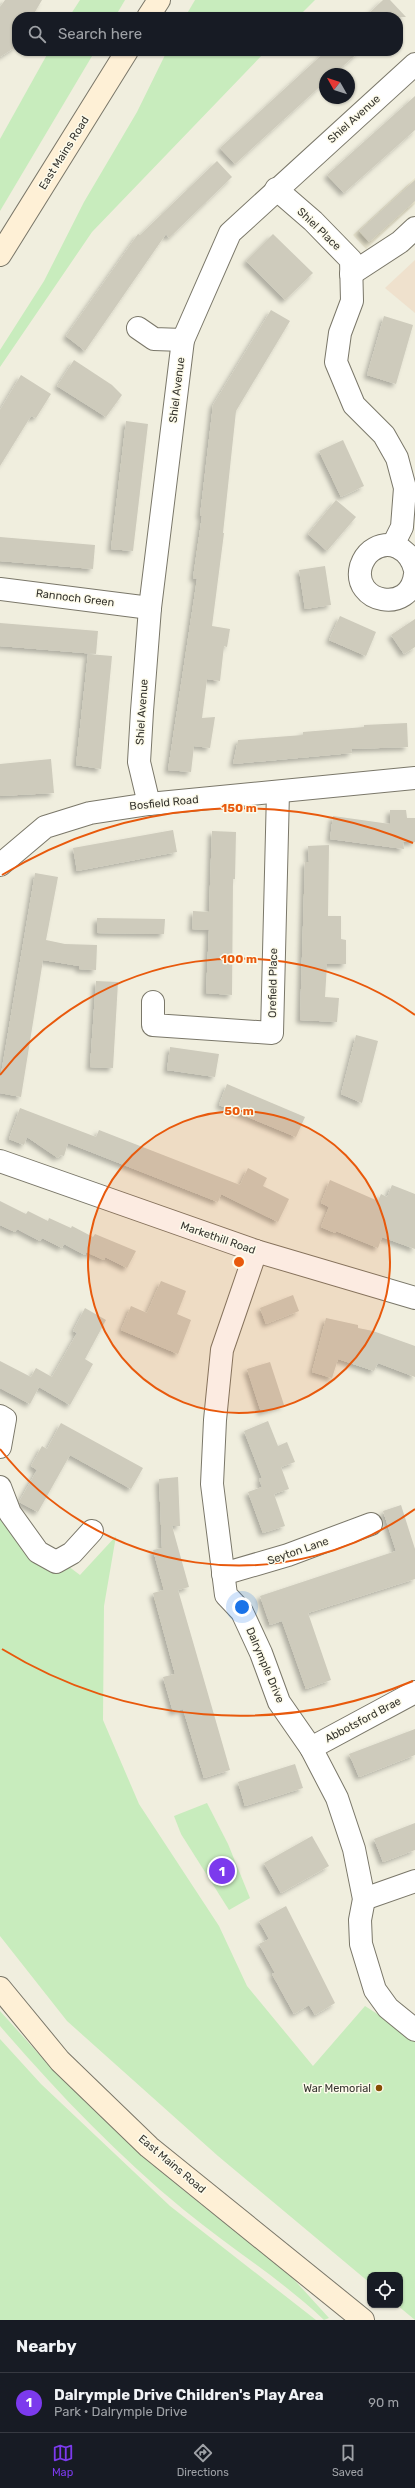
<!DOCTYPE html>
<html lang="en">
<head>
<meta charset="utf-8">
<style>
	:root { --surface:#171b24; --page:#20242c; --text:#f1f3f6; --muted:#9ea1a6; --line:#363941; --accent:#7c3aed }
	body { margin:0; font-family:Rubik,sans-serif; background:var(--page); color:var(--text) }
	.controls { position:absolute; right:12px; bottom:12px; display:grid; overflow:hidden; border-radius:8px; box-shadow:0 1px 3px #0004 }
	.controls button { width:36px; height:36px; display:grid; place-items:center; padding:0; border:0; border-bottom:1px solid var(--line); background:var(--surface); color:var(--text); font:20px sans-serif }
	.compass { position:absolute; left:319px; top:68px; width:36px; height:36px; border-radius:50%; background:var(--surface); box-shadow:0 1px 3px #0004; rotate:309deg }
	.you { position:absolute; left:242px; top:1607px; width:14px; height:14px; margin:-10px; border:3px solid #fff; border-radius:50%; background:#1a73e8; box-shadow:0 0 0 6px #1a73e833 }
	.badge { display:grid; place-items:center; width:26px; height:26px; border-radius:50%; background:var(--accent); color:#fff; font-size:13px; font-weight:700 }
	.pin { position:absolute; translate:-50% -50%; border:2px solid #fff; box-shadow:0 1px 4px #0006 }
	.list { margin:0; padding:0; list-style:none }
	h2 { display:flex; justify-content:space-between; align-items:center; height:52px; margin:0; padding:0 16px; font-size:17px }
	h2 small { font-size:13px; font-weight:400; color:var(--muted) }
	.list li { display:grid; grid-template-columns:26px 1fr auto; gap:12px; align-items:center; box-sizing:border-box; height:60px; padding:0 16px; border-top:1px solid var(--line) }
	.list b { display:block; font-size:15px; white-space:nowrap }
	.list p { margin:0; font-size:13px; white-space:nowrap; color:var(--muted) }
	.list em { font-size:13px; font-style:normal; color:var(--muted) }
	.icon { flex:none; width:22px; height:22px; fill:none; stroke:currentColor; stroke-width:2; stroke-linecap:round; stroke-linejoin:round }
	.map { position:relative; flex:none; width:415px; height:2320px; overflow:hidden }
	.search { position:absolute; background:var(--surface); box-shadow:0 1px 3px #0004; left:12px; right:12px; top:12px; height:44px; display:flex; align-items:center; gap:10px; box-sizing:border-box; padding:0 14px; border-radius:16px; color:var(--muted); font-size:15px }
	.sheet { height:112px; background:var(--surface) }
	nav { display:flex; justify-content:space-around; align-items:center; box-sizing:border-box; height:56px; border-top:1px solid var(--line); background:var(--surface); font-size:11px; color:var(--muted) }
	nav a { display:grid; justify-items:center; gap:2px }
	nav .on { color:var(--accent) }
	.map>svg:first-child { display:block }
</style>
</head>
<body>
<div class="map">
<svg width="415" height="2320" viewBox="0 0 415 2320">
	<defs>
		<filter id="shadow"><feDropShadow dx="-3.5" dy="3.5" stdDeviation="2" flood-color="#0004"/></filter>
	</defs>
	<rect width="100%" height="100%" fill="#f0eede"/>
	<!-- commercial -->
	<path fill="#efe1cd" d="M415,260V313L385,288Z"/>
	<!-- built -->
	<path fill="#e7e3cd" d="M415,178V204L366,249L353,235Z"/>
	<!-- green -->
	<g fill="#c8ecbd">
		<path d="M80,0H125L115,17H69Z"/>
		<path d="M195,0H315L298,17H185Z"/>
		<path d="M49,51H95L0,211V139Z"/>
		<path d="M167,51H266L92,232L0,367V350L44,281L84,202L137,112Z"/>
		<path d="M0,1515L80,1575L116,1536L104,1606L103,1720L139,1804L219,1926L247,1986L313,2066L365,2006L415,2038V2320L397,2305H400V2275H370V2283L218,2156L67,2021L0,1936Z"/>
		<path d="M207,1803L228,1844L250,1898L229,1910L181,1834L174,1816Z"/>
		<path d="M0,2011L55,2072L117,2132L182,2189L289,2274L329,2318L324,2320C281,2279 230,2248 184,2210C117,2155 56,2091 0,2026Z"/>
		<path d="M0,2039L41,2084L170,2206L316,2320H0Z"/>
	</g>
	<!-- building -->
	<g fill="#cecbbc" filter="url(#shadow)">
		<path d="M5,0H42L32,17H17V46L0,57V7Z"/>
		<path d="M383,0H390L406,17H365Z"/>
		<path d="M326,51H360L334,74H325V82L235,164L220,148Z"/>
		<path d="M415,96V130L344,193L327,175Z"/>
		<path d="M217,161L232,177L169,238L166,234L85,351L66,336L138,234L140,235Z"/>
		<path d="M415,180V201L369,242L359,231Z"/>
		<path d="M273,234L313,273L285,300L246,261Z"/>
		<path d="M271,310L290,321L236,411L223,533H224L212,626L230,629L227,647L224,646L220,681L207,679L202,718L215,717L210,748L194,746L191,772L168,770L197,579L193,578L202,516H200L213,405Z"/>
		<path d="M384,316L413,325L396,384L367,375Z"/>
		<path d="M74,360L112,385L122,395L106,417L57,386Z"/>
		<path d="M21,375L51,394L36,418L31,416L0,466V410Z"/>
		<path d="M126,421L148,424L133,551L111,549Z"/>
		<path d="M343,440L364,486L341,497L319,451Z"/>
		<path d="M336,500L356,517L327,551L308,534Z"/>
		<path d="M0,537L95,545L93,569L0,561Z"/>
		<path d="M325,566L331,605L305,609L299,570Z"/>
		<path d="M340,616L376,632L366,656L329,640Z"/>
		<path d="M415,619V647L404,654L391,635Z"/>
		<path d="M0,623L98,631L96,654L0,646Z"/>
		<path d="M88,654L112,656L101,769L76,765Z"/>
		<path d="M407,723L408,747L351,749L352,753L233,764L238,740L303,735V732L364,727V725Z"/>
		<path d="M51,759L54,793L0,796V764Z"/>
		<path d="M390,810H406L407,818H415V842H403L404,849L330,839L333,816L390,824Z"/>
		<path d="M173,830L177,852L77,871L73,848Z"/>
		<path d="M212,831L236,832L235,879H233L232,995L206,993L209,930L192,929L193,911L209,912Z"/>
		<path d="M329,845L328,916H341V939L346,940V964H327L325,997L339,998L337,1022L300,1020L305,862H309L308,846Z"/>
		<path d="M35,873L58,877L46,940L65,944L97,945L96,970L79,969V966L43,960L21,1097L0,1093V1080Z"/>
		<path d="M97,918L165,919L164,934L97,933Z"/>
		<path d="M96,981L118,982L113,1068L90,1067Z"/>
		<path d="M356,1035L378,1041L362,1103L341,1094Z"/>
		<path d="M170,1047L219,1054L215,1077L167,1070Z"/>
		<path d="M227,1084L305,1117L296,1137L219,1105Z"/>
		<path d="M20,1108L96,1137L99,1130L240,1185L248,1168L267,1178L263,1186L289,1199L278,1222L221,1194L218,1202L68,1143L64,1156L60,1155L58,1158L27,1137L24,1145L9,1139Z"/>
		<path d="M330,1180L378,1201L381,1194L387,1197L392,1185L415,1194V1249L382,1237L378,1248L336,1231L335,1233L321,1227L329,1207L321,1203Z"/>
		<path d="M0,1201L26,1214L28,1211L48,1221L49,1218L71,1228L72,1226L93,1237L95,1234L136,1251L127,1268L105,1257L104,1260L86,1252L85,1255L64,1244L62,1248L42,1238L40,1241L17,1229L15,1232L0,1225Z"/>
		<path d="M161,1281L186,1291L177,1314L191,1320L178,1354L121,1330L131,1306L147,1313Z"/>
		<path d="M293,1295L299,1311L266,1324L260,1308Z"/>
		<path d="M85,1308L106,1320L85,1359L93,1364L70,1405L39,1387L30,1404L0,1388V1361L31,1377L36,1368L52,1377L77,1333L73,1331Z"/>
		<path d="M326,1318L358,1325V1328L373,1331L415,1346V1377L378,1363L374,1371L338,1359L332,1378L312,1372Z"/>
		<path d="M270,1362L284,1405L261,1412L247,1369Z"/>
		<path d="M268,1421L278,1446L287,1442L295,1462L281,1467L289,1489L274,1494L285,1526L263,1533L248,1492L262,1487L259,1479L262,1478L244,1431Z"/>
		<path d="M61,1423L143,1468L131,1489L70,1455L38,1512L19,1502L37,1470L31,1466L42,1446L47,1449Z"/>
		<path d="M178,1477L180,1526H172L189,1587L178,1590L230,1770L204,1778L183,1709L173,1712L163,1677L175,1674L153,1593L164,1590L153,1550L162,1548L159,1479Z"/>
		<path d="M401,1505L415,1549V1579L308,1613L331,1680L306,1689L282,1621L270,1625L260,1596L396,1551L383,1511Z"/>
		<path d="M415,1729V1755L359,1777L349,1754Z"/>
		<path d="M295,1764L303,1788L245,1806L238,1782Z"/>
		<path d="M415,1823V1850L383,1862L374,1839Z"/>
		<path d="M312,1836L329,1866L281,1893L264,1863Z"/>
		<path d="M286,1906L335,2003L315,2015L309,2005L294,2014L272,1974L275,1973L259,1944L269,1939L259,1921Z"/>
	</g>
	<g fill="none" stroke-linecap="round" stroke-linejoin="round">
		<!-- street casing -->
		<g stroke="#7a7769" stroke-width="24">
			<g id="street">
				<path d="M276,189L313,221L351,260L352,301L340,333L336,362L354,405L384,435L397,458L405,488L402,527L393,545"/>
				<path d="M351,274L400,242L415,228"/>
				<path d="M138,328L154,339L183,340"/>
				<path d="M415,570C410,549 389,537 371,551C366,555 363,560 361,566C351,603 411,615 415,574"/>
				<path d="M0,589L150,608"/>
				<path d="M149,804L139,762L142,711L150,608L183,340L230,233L415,64"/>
				<path d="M0,865L45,827L90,813L149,804L415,778"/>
				<path d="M153,1002V1025L272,1033L278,792"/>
				<path d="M0,1161L256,1251L415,1298"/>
				<path d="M256,1251L222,1350L215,1420L212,1484L226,1595L242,1612L261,1653L279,1702L311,1748L337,1798L354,1849L364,1899L360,1920L361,1944L375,1990L388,2008L415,2030"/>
				<path d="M0,1416L5,1419L0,1447"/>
				<path d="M0,1487L10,1513L38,1552L56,1562L72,1553L92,1531"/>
				<path d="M223,1574L288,1555L371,1524"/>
				<path d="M311,1748L415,1692"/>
				<path d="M364,1899L415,1881"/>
			</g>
		</g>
		<!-- secondary casing -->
		<g stroke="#7a7769" stroke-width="24">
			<g id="secondary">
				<path d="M148,17L159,0"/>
				<path d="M0,255L127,51"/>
				<path d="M0,1988L60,2061L149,2147L363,2320"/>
			</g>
		</g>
		<!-- street -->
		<use href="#street" stroke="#fff" stroke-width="22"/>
		<!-- secondary -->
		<use href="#secondary" stroke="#fef0d6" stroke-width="22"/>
	</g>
	<!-- distance rings -->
	<circle cx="239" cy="1262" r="151" fill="#e8590c" fill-opacity=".12"/>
	<g fill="none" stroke="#e8590c" stroke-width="2">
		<circle cx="239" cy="1262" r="151"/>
		<path d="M415 1509A303 303 0 0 1 0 1449M0 1075A303 303 0 0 1 415 1015"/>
		<path d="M413 1681A454 454 0 0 1 2 1649M2 875A454 454 0 0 1 413 843"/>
	</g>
	<!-- markers -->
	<circle fill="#874d03" stroke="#fdfbeb" stroke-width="1.5" cx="379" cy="2088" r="4"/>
	<g text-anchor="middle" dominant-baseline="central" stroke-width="3" stroke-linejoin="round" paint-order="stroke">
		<!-- street labels -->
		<g font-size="11" fill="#35342e" stroke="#fdfbeb">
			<text transform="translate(354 119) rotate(-42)">Shiel Avenue</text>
			<text transform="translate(64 153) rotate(-58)">East Mains Road</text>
			<text transform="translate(319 229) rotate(44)">Shiel Place</text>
			<text transform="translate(177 390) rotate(-83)">Shiel Avenue</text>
			<text transform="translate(75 598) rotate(7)">Rannoch Green</text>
			<text transform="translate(142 712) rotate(-86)">Shiel Avenue</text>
			<text transform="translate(164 803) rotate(-6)">Bosfield Road</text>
			<text transform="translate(273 983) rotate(-89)">Orefield Place</text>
			<text transform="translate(218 1238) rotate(19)">Markethill Road</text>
			<text transform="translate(298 1551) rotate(-19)">Seyton Lane</text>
			<text transform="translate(265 1665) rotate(67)">Dalrymple Drive</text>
			<text transform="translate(363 1720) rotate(-28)">Abbotsford Brae</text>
			<text transform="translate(172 2164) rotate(40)">East Mains Road</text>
		</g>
		<!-- poi labels -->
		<g font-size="11" fill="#35342e" stroke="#fdfbeb" text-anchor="end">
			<text x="371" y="2088">War Memorial</text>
		</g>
	</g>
	<circle cx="239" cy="1262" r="6" fill="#e8590c" stroke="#fdfbeb" stroke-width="2"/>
	<g font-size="12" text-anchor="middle" font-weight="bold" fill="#e8590c" stroke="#fdfbeb" stroke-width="3" stroke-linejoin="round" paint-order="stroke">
		<text x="239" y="812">150 m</text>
		<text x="239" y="963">100 m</text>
		<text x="239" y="1115">50 m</text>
	</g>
</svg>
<div class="controls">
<button><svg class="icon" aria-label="locate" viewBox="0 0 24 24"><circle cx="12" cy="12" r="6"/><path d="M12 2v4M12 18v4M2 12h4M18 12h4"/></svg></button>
</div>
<svg class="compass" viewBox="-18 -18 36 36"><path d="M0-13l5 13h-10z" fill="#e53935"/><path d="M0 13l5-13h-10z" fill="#9ea1a6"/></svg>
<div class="you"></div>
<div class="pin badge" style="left:222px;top:1871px">1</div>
<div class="search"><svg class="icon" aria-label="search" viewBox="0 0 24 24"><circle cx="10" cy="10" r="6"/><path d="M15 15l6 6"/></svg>Search here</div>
</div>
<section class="sheet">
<h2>Nearby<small></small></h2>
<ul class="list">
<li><span class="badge">1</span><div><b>Dalrymple Drive Children's Play Area</b><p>Park · Dalrymple Drive</p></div><em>90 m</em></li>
</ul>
</section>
<nav>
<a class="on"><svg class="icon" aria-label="map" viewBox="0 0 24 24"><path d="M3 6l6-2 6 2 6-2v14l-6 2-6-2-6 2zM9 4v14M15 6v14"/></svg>Map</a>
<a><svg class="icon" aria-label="directions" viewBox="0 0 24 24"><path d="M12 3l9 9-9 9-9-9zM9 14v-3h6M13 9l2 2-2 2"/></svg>Directions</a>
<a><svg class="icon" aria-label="saved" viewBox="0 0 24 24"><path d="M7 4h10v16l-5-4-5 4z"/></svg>Saved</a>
</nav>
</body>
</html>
